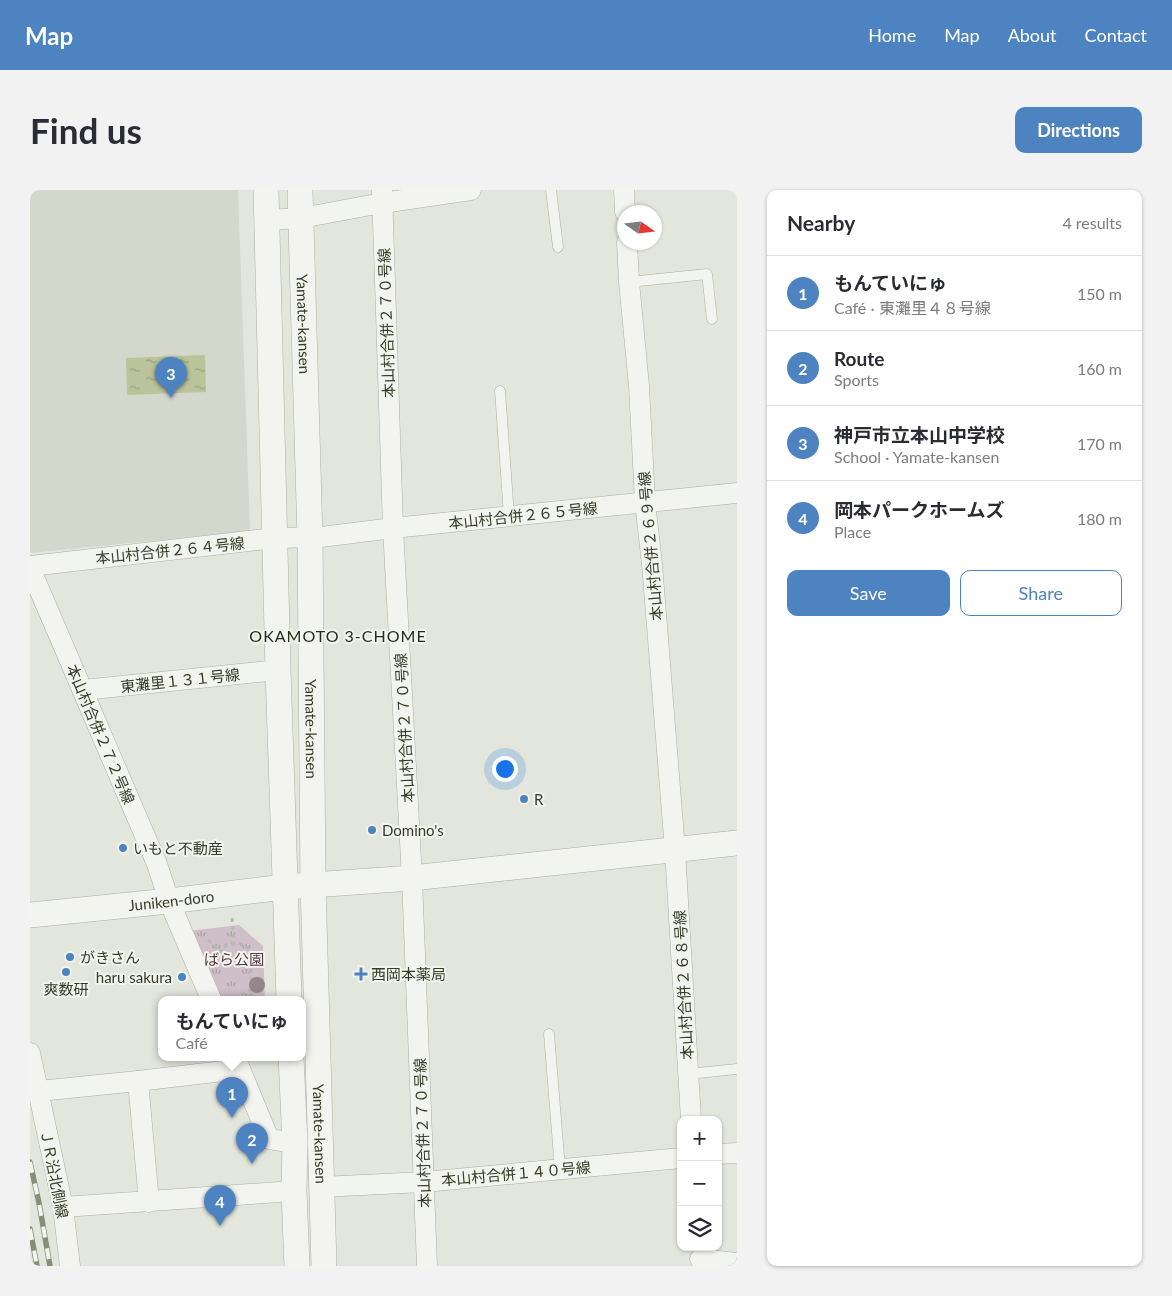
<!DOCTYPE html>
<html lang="en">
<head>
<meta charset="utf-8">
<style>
	:root { --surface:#fff; --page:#f2f2f3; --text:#2b2b33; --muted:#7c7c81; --line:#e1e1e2; --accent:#4d83c0 }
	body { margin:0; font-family:Lato,"Noto Sans JP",sans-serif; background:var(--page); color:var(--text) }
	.controls { position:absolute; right:15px; bottom:15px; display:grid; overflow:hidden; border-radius:10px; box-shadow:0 1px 4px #0004 }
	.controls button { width:45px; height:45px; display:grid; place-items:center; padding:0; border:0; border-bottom:1px solid var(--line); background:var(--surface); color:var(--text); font:25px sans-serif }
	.compass { position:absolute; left:587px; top:15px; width:45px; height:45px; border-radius:50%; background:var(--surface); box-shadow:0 1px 4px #0004; rotate:104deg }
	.you { position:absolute; left:474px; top:578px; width:18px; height:18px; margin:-12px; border:4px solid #fff; border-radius:50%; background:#1a73e8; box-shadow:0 0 0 8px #1a73e833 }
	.badge { display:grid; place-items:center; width:32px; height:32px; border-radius:50%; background:var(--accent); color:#fff; font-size:16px; font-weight:700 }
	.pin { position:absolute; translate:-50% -41px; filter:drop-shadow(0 1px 2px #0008) }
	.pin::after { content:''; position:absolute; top:26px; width:18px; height:15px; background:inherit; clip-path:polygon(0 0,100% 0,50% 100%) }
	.popup { position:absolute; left:128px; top:806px; width:148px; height:65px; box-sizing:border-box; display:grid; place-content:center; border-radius:10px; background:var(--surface); filter:drop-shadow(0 1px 4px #0005); font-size:16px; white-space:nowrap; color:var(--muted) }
	.popup b { font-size:19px; color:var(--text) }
	.popup::after { content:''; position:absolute; left:50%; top:100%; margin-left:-10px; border:10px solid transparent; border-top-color:var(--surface) }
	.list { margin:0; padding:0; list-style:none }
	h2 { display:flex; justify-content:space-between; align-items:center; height:65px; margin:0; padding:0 20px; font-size:21px }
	h2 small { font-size:16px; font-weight:400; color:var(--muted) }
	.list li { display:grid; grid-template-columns:32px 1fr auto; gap:15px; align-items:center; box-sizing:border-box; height:75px; padding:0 20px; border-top:1px solid var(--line) }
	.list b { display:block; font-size:19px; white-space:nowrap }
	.list p { margin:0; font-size:16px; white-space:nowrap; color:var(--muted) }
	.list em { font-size:16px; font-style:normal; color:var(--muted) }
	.actions { display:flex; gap:10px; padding:15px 20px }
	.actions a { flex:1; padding:11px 0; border:1px solid var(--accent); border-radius:10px; text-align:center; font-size:18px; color:var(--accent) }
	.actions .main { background:var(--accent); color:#fff }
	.icon { flex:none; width:28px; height:28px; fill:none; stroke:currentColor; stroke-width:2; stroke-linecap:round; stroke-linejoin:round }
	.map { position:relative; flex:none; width:707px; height:1076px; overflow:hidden; border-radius:10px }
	header { display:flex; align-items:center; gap:30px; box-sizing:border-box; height:70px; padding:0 25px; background:var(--accent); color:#fff }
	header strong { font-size:24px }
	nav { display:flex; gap:28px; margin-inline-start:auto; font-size:18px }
	.intro { display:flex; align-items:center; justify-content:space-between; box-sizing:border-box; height:120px; padding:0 30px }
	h1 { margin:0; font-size:35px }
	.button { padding:12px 22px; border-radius:10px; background:var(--accent); color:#fff; font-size:18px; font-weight:700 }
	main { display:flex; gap:30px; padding:0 30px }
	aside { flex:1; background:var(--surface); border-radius:10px; box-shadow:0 1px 4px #0004 }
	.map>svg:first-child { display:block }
</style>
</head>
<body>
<header>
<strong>Map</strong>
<nav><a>Home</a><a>Map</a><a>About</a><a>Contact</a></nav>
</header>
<div class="intro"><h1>Find us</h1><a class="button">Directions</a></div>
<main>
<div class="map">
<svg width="707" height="1076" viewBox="0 0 707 1076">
	<defs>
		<pattern id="grass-tufts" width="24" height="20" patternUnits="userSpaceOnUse" patternTransform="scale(1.25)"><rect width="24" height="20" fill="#cfbfc8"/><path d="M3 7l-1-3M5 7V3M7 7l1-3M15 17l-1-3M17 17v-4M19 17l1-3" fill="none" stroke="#a99ca2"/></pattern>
		<pattern id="water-ripples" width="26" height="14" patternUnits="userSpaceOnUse" patternTransform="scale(1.25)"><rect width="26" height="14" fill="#bbc39b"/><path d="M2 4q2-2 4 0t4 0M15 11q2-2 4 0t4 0" fill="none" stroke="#99a07e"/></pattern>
	</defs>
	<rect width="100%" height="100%" fill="#e3e6dd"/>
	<!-- built -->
	<path fill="#d3d7cc" d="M0,0H208L220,341L0,363Z"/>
	<!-- grass -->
	<path fill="url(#grass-tufts)" d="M209,735L233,756L235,809H188L159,741Z"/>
	<!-- water -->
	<path fill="url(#water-ripples)" d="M175,165L176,202L97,205L96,168Z"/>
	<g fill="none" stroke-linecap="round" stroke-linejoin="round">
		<!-- service casing -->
		<g stroke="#abafa3" stroke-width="11">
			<g id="service">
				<path d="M521,0L528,57"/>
				<path d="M599,92L677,84L682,129"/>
				<path d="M470,201L479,326"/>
				<path d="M519,844L530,979"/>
				<path d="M658,884L707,879"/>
			</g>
		</g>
		<!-- minor casing -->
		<g stroke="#abafa3" stroke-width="21">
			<g id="minor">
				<path d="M352,0L363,338L382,688L397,1076"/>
				<path d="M594,0L595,22"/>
				<path d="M237,30L271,28L352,13L441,0"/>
				<path d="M597,52L599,92L609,196L615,312L622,374L645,660L661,930"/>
				<path d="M0,376L245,348L291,347L363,338L707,303"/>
				<path d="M0,378L127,674L139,711L181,809"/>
				<path d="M53,500L248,480"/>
				<path d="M0,863L33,1017L40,1076"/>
				<path d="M206,869L239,949L265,953"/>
				<path d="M108,891L119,1012"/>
				<path d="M9,901L108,891L210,879"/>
				<path d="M688,964L707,963"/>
				<path d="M291,997L394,992L651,968"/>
				<path d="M33,1017L264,1001"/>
				<path d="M670,1069L707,1073"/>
			</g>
		</g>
		<!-- tertiary casing -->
		<g stroke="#abafa3" stroke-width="26">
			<g id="tertiary">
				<path d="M236,0L248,480L259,809"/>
				<path id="s1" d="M270,0L280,348L283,695L294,1076"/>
				<path id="s2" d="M0,725L139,711L254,697L382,688L707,653"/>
				<path d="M261,867L265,953L264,1001L267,1076"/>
			</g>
		</g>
		<!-- path -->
		<g stroke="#b6b9b0" stroke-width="3" stroke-dasharray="4 4" stroke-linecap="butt">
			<path d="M202,728L204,753"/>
			<path d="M178,750L191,761"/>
			<path d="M186,769L185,767L197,754L209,753L220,760L222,809"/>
			<path d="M221,791L236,789"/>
			<path d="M204,809L221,800"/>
		</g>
		<!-- service -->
		<use href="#service" stroke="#f3f4f0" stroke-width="10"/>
		<!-- minor -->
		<use href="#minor" stroke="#f3f4f0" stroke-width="20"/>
		<!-- tertiary -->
		<use href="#tertiary" stroke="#f3f4f0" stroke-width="25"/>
		<!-- rail casing -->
		<g stroke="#878e78" stroke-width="5.5">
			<g id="rail">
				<path d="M0,972L9,1013L20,1076"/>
				<path d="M0,1039L7,1076"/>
			</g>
		</g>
		<!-- rail -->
		<use href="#rail" stroke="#f2f4ed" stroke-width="4" stroke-dasharray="11" stroke-linecap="butt"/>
	</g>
	<!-- trees -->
	<circle fill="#95868a" cx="227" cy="795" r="8"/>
	<!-- markers -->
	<g fill="#4d83c0" stroke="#f2f4ed" stroke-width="2">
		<circle cx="494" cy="609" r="5"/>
		<circle cx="342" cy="640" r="5"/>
		<circle cx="93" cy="658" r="5"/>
		<circle cx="40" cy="767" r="5"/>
		<circle cx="36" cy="782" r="5"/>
		<path d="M328.5 776.5h5v5h5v5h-5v5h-5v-5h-5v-5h5z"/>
		<circle cx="152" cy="787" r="5"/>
	</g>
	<g text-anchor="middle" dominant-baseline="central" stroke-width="4" stroke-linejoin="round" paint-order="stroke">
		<!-- street labels -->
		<g font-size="15" fill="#353b28" stroke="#f2f4ed">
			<text stroke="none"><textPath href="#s1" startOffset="134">Yamate-kansen</textPath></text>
			<text transform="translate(356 133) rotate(-92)">本山村合併２７０号線</text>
			<text transform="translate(493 325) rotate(-6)">本山村合併２６５号線</text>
			<text transform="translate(620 356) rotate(-95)">本山村合併２６９号線</text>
			<text transform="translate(140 360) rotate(-6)">本山村合併２６４号線</text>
			<text transform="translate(150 490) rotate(-6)">東灘里１３１号線</text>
			<text stroke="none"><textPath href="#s1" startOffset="539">Yamate-kansen</textPath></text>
			<text transform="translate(374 538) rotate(-93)">本山村合併２７０号線</text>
			<text transform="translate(71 544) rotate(67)">本山村合併２７２号線</text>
			<text stroke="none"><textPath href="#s2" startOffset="142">Juniken-doro</textPath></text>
			<text transform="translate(653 795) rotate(-93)">本山村合併２６８号線</text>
			<text stroke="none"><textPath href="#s1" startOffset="944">Yamate-kansen</textPath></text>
			<text transform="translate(392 943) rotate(-92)">本山村合併２７０号線</text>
			<text transform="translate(486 983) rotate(-5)">本山村合併１４０号線</text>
			<text transform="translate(25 984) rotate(79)">ＪＲ沿北側線</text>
		</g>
		<!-- poi labels -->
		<g font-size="15" fill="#353b28" stroke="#f2f4ed" text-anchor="start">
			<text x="504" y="609">R</text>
			<text x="352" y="640">Domino's</text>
			<text x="103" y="658">いもと不動産</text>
			<text x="50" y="767">がきさん</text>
			<text x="341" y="784">西岡本薬局</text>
			<text x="142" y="787" text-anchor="end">haru sakura</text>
			<text x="36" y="799" text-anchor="middle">爽数研</text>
		</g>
		<!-- park labels -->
		<g font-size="15" fill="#553746" stroke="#f2f4ed">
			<text x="204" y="769">ばら公園</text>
		</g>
		<!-- neighbourhood labels -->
		<g font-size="16" letter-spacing="1" fill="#262c1b" stroke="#f2f4ed">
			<text x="308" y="445">OKAMOTO 3-CHOME</text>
		</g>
	</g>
</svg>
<div class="controls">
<button>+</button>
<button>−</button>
<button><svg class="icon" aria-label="layers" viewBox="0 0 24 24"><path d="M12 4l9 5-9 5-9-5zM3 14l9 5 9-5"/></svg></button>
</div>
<svg class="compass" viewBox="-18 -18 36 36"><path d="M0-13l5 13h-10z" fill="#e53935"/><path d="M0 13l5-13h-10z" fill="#7c7c81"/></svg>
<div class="you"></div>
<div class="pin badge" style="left:202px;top:928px">1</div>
<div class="popup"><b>もんていにゅ</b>Café</div>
<div class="pin badge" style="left:222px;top:974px">2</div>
<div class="pin badge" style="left:141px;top:208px">3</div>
<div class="pin badge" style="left:190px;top:1036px">4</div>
</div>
<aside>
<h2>Nearby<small>4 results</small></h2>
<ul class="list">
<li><span class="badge">1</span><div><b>もんていにゅ</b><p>Café · 東灘里４８号線</p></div><em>150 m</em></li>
<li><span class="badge">2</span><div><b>Route</b><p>Sports</p></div><em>160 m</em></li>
<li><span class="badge">3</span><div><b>神戸市立本山中学校</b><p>School · Yamate-kansen</p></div><em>170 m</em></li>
<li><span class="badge">4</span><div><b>岡本パークホームズ</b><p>Place</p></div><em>180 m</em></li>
</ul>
<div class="actions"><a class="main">Save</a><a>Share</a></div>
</aside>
</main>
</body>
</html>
